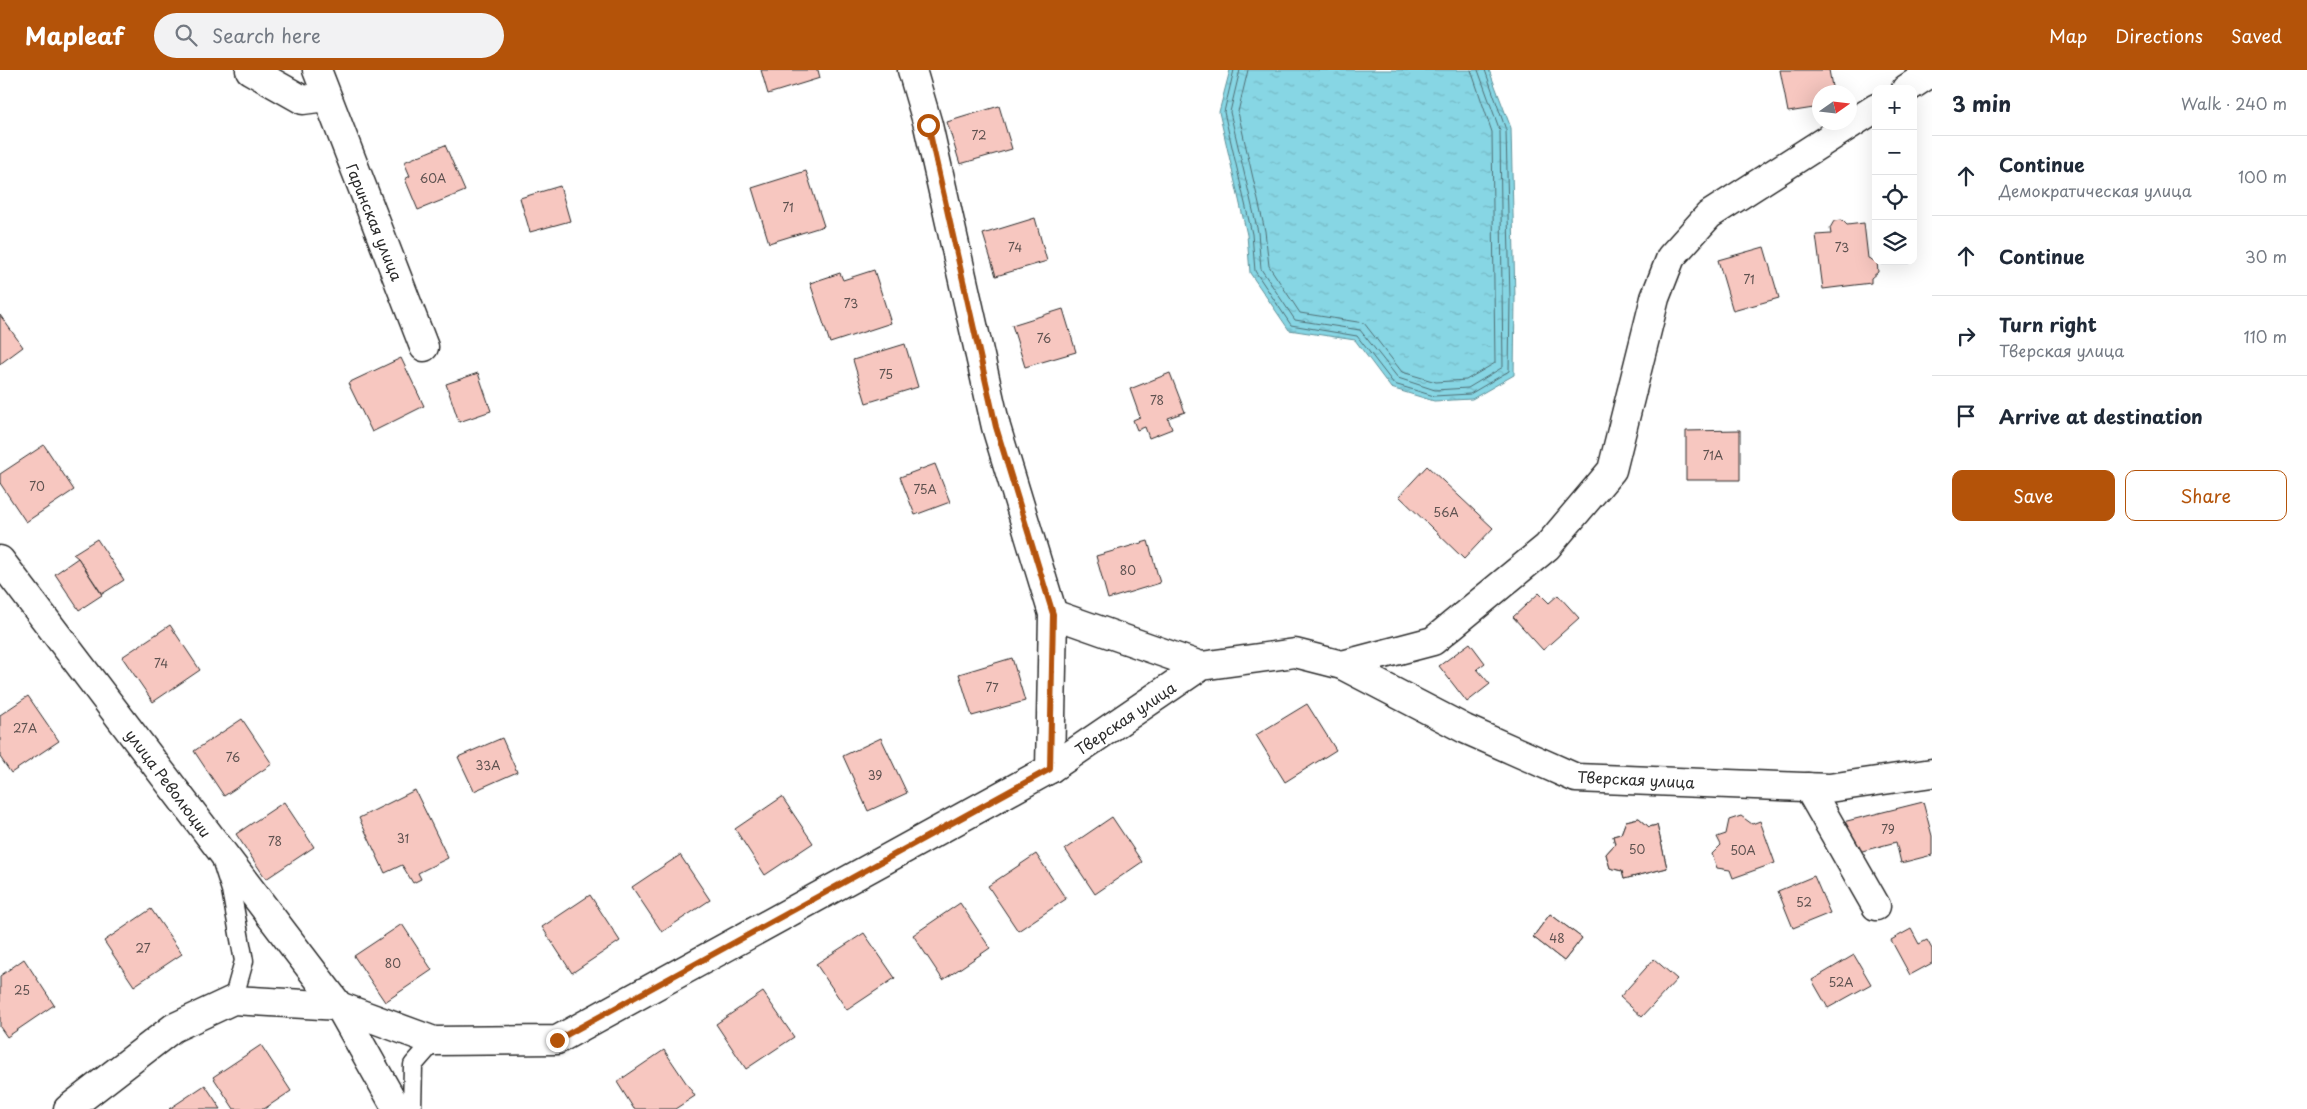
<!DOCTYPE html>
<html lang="en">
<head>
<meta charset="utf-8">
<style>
	:root { --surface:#fff; --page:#f2f2f3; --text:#1f2937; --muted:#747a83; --line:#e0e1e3; --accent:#b45309 }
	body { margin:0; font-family:"Playpen Sans",sans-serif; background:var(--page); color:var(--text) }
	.controls { position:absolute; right:15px; top:15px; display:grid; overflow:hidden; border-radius:10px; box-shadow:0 5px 20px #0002 }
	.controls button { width:45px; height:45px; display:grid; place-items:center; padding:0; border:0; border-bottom:1px solid var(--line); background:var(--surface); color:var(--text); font:25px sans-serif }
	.compass { position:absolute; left:1812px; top:15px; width:45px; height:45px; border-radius:50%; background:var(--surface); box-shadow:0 5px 20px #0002; rotate:76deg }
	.stop { position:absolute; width:15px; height:15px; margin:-11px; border:4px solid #b45309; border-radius:50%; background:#fff }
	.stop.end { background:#b45309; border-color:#fff; box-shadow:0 1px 5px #0008 }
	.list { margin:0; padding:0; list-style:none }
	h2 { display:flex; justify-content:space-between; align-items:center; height:65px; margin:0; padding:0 20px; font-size:21px }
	h2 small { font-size:16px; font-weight:400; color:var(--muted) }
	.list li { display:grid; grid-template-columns:32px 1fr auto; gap:15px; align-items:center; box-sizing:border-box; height:80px; padding:0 20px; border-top:1px solid var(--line) }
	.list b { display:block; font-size:19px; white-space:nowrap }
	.list p { margin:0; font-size:16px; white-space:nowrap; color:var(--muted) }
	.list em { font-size:16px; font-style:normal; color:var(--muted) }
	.actions { display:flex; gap:10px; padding:15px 20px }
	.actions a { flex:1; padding:11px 0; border:1px solid var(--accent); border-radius:10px; text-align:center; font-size:18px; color:var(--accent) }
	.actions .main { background:var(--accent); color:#fff }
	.icon { flex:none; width:28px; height:28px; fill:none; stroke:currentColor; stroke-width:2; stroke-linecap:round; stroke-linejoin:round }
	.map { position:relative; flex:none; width:1932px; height:1039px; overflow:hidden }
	header { display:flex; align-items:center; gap:30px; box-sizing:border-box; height:70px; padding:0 25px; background:var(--accent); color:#fff }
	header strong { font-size:24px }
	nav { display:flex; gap:28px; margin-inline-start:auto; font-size:18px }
	.search { width:350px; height:45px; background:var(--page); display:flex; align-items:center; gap:12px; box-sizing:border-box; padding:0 18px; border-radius:28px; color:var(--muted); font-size:19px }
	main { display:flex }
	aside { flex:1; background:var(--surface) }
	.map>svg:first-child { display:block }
</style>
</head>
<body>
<header>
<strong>Mapleaf</strong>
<div class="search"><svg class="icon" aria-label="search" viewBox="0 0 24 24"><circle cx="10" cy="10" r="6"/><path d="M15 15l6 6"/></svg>Search here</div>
<nav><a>Map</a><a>Directions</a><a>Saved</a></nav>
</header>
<main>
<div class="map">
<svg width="1932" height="1039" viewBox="0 0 1932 1039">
	<defs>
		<pattern id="water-ripples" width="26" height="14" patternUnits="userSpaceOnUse" patternTransform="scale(1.25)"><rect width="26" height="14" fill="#87d6e4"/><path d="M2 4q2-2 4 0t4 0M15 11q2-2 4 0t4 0" fill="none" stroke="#75b8c4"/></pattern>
	</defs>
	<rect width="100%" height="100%" fill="#fff"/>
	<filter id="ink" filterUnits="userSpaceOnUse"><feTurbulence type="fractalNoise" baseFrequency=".02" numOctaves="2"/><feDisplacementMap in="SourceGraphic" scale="10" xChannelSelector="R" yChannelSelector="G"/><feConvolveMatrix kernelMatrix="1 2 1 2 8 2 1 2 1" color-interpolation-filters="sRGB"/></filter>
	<g filter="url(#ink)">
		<!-- water -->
		<path fill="url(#water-ripples)" stroke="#62929a" d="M1230,0H1489L1511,58L1515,229L1514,305L1472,329L1434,331L1391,318L1355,270L1289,260L1250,203L1247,165L1219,42Z"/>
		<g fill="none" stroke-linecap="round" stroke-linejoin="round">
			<!-- shore -->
			<g stroke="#506f75" stroke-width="1">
				<path d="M1234,0L1224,42L1252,164L1255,201L1291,255L1357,266L1394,314L1434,326L1470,324L1509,301L1510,229L1506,60L1485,0"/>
				<path d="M1240,0L1230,42L1258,162L1261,199L1295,250L1360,260L1398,308L1435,320L1468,318L1503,297L1500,61L1478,0"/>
				<path d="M1248,0L1238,42L1265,161L1269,196L1300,243L1364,253L1402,302L1436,312L1466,310L1495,293L1492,62L1471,0"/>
			</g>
		</g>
		<!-- building -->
		<g fill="#f7c7c0" stroke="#2b2b2b">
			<path d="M761,0H818L820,8L768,24Z"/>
			<path d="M1780,0H1829L1833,22H1820V37L1788,42Z"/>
			<path d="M999,36L1012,79L960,94L947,52Z"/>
			<path d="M445,75L465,121L418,140L405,109L410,106L404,92Z"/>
			<path d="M806,101L824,156L769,173L752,118Z"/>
			<path d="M560,116L570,151L530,162L520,128Z"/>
			<path d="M1035,148L1047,191L996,206L983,164Z"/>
			<path d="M1842,150L1847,155L1864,153L1868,188L1877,192L1878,202L1871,208V213L1823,219L1816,165L1831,164L1830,158L1834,151Z"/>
			<path d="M1764,177L1779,228L1733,241L1718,190Z"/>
			<path d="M874,200L891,253L830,273L810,213L840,203L843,210Z"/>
			<path d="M1063,239L1076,282L1025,297L1012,255Z"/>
			<path d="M0,245L23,277L0,294Z"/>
			<path d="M905,274L918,317L866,333L853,290Z"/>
			<path d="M401,288L424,336L372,362L348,313Z"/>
			<path d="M478,303L491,341L459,352L446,314Z"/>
			<path d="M1170,303L1185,342L1168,348L1172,359L1149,368L1145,357L1137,360L1133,350L1140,347L1130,319Z"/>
			<path d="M1740,360V410H1686V361Z"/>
			<path d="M44,375L74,420L26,452L0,413V404Z"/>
			<path d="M935,394L950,432L915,445L900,407Z"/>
			<path d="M1427,396L1493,458L1464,489L1399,426Z"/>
			<path d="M97,469L124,510L102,524L78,488L73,484Z"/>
			<path d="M1148,471L1160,513L1108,529L1096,486Z"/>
			<path d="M78,488L102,525L79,540L55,504Z"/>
			<path d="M1539,523L1549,533L1558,525L1579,548L1543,580L1513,547Z"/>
			<path d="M170,555L200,600L153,632L122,587Z"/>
			<path d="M1470,573L1485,593L1477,599L1490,614L1467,632L1439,596Z"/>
			<path d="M1012,588L1025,631L972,646L959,604Z"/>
			<path d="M28,626L59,671L11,703L0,687V645Z"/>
			<path d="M1307,634L1336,680L1285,712L1256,665Z"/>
			<path d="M242,649L272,694L224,726L194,681Z"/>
			<path d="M502,668L517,702L474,721L458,687Z"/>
			<path d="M881,668L907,723L868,741L843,686Z"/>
			<path d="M415,720L448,788L418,803L421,809L413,813L402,795L385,803L359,748Z"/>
			<path d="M782,727L813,773L765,805L735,759Z"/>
			<path d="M284,732L314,777L266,809L236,764Z"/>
			<path d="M1923,732L1932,766V785L1901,793L1896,772L1851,784L1843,752Z"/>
			<path d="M1741,746L1752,754L1760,751L1775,793L1733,808L1730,800L1717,798L1712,784L1721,775L1717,767L1726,764L1729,750Z"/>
			<path d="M1112,747L1142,792L1095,824L1065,779Z"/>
			<path d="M1639,748L1649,757L1657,755L1667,798L1624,809L1622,801L1610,798L1606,784L1615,774L1613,766L1621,764L1626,751Z"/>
			<path d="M1639,748L1649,757L1657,755L1667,798L1624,809L1622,801L1610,798L1606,784L1615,774L1613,766L1621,764L1626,751Z"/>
			<path d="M1036,784L1066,829L1018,861L988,816Z"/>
			<path d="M680,785L710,830L662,862L632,817Z"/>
			<path d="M1814,806L1830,843L1793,858L1778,821Z"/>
			<path d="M590,825L620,871L572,903L542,857Z"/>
			<path d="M960,833L990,878L943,910L913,865Z"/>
			<path d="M151,839L182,884L134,916L104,871Z"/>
			<path d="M1550,844L1582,868L1564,891L1533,867Z"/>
			<path d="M1550,844L1582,868L1564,891L1533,867Z"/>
			<path d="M402,854L432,900L385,932L354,886Z"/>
			<path d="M1911,859L1919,874L1927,870L1932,879V893L1910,905L1891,870Z"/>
			<path d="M864,863L895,908L847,940L816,894Z"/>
			<path d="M1854,885L1871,914L1828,938L1812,910Z"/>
			<path d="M24,889L54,935L7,967L0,957V906Z"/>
			<path d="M1654,889L1677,909L1642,947L1620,927Z"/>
			<path d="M763,922L794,967L746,999L716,954Z"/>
			<path d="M261,975L291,1021L264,1039H234L213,1007Z"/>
			<path d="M664,980L695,1026L675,1039H634L617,1012Z"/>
			<path d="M205,1015L221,1039H169Z"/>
		</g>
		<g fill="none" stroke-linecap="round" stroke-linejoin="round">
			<!-- lane casing -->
			<g stroke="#2b2b2b" stroke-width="21">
				<g id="lane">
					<path d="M222,792L231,820L244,891L233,930"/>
					<path d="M412,1039L413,995L434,971"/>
				</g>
			</g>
			<!-- street casing -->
			<g stroke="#2b2b2b" stroke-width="31">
				<g id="street">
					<path d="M250,0L303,30L326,27"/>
					<path d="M317,0L424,277"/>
					<path d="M912,0L928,55L996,357L1053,544L1050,699"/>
					<path d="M1906,19L1932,2"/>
					<path d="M0,490L339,936L397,1039"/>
					<path d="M1053,544L1201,596"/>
					<path d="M1342,595L1433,571L1547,477L1612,400L1655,228L1671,187L1709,145L1876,38"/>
					<path d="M1808,717L1876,836"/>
					<path d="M68,1039L173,958L233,930L339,936L434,971L557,970L1050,699L1201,596L1295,583L1342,595L1465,659L1576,708L1829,718L1932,703"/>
				</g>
			</g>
			<!-- lane -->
			<use href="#lane" stroke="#fff" stroke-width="18"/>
			<!-- street -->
			<use href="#street" stroke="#fff" stroke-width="28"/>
		</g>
	</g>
	<g fill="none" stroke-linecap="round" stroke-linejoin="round" filter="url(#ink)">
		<!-- route -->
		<path stroke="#b45309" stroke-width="6" d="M557,970L1050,699L1053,544L996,357L928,55"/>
	</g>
	<g text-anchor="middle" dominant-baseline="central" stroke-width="4" stroke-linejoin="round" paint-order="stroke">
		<!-- number labels -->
		<g font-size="12" fill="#5e5250">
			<text x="979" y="65">72</text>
			<text x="433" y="108">60А</text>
			<text x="788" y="137">71</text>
			<text x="1015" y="177">74</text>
			<text x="1842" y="177">73</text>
			<text x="1749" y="209">71</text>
			<text x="851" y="233">73</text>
			<text x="1044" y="268">76</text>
			<text x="886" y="304">75</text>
			<text x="1157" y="330">78</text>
			<text x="1713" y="385">71А</text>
			<text x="37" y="416">70</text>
			<text x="925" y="419">75А</text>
			<text x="1446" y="442">56А</text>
			<text x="1128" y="500">80</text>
			<text x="161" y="593">74</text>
			<text x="992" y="617">77</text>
			<text x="25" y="658">27А</text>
			<text x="233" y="687">76</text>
			<text x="488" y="695">33А</text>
			<text x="875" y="705">39</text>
			<text x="1888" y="759">79</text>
			<text x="403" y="768">31</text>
			<text x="275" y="771">78</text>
			<text x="1637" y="779">50</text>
			<text x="1743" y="780">50А</text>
			<text x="1804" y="832">52</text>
			<text x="1557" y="868">48</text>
			<text x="143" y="878">27</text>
			<text x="393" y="893">80</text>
			<text x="1841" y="912">52А</text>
			<text x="22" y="920">25</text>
		</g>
		<!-- street labels -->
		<g font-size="15" fill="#2b2b2b" stroke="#fff">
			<text transform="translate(375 152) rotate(68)">Гаринская улица</text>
			<text transform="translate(1125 648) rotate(-34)">Тверская улица</text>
			<text transform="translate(1636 709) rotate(3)">Тверская улица</text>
			<text transform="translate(169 713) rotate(53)">улица Революции</text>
		</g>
	</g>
</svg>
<div class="controls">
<button>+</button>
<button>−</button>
<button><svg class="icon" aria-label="locate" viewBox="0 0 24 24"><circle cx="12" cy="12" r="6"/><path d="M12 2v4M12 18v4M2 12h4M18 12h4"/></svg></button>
<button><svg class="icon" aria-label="layers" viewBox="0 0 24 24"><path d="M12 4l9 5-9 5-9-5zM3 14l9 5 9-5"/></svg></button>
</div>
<svg class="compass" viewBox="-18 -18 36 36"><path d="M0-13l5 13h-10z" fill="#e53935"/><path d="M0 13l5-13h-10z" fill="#747a83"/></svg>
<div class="stop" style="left:928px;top:55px"></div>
<div class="stop end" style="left:557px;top:970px"></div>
</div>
<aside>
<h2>3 min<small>Walk · 240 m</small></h2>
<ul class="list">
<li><svg class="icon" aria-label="ahead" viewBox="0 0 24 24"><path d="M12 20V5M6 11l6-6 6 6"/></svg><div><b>Continue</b><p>Демократическая улица</p></div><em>100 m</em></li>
<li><svg class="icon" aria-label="ahead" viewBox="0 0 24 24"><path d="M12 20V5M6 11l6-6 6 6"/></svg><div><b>Continue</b></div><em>30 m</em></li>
<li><svg class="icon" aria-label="right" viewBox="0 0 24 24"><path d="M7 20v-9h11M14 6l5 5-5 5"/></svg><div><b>Turn right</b><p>Тверская улица</p></div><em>110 m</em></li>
<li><svg class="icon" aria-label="arrive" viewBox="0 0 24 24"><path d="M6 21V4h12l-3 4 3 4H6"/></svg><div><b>Arrive at destination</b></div></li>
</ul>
<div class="actions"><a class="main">Save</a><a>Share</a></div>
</aside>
</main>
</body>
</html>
